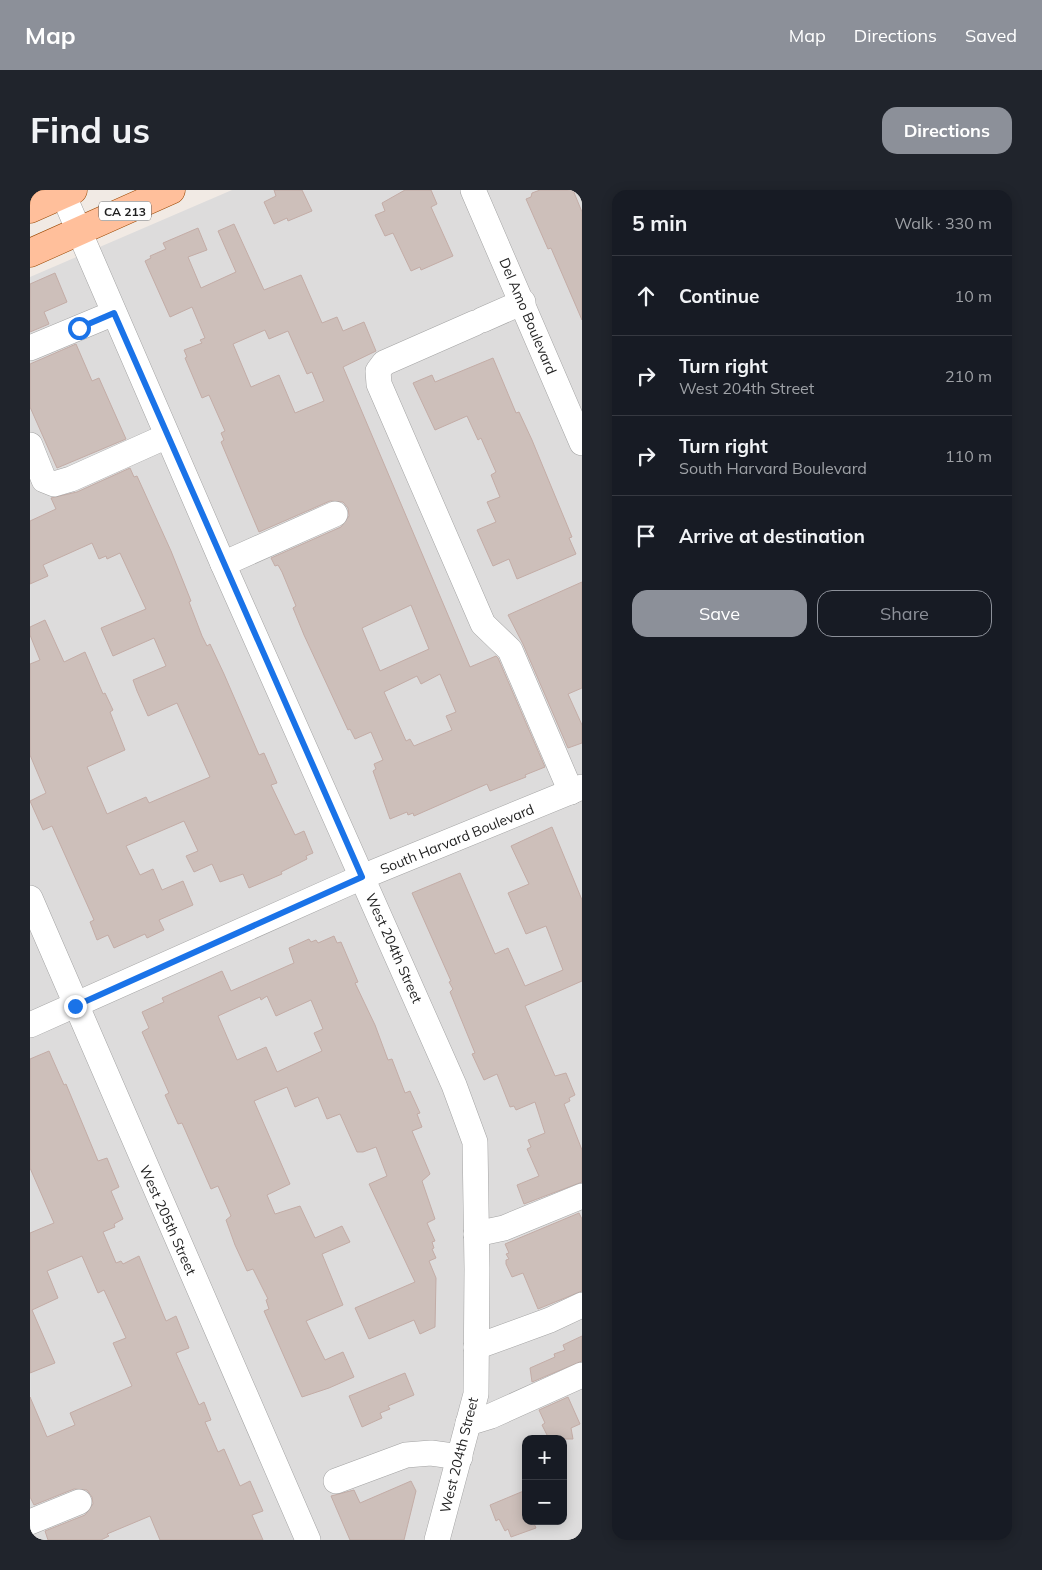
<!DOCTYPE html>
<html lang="en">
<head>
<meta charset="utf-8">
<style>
	:root { --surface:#171b24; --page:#20242c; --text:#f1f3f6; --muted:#9ea1a6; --line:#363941; --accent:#8c9099 }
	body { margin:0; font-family:Mulish,sans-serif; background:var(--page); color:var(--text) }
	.controls { position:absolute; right:15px; bottom:15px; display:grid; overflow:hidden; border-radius:10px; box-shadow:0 2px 12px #0003 }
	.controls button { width:45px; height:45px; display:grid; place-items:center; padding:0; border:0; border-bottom:1px solid var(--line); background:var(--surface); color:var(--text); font:25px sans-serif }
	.stop { position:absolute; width:15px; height:15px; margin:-11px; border:4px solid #1a73e8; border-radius:50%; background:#fff }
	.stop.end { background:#1a73e8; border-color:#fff; box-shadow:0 1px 5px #0008 }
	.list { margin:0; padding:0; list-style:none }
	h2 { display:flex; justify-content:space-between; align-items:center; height:65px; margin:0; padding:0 20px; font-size:21px }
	h2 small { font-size:16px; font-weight:400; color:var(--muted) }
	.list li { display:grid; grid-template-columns:32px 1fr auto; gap:15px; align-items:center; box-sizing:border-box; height:80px; padding:0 20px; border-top:1px solid var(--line) }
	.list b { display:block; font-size:19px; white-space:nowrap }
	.list p { margin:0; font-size:16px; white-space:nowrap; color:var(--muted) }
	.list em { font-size:16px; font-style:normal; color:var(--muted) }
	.actions { display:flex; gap:10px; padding:15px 20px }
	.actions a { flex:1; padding:11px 0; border:1px solid var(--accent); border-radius:15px; text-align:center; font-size:18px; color:var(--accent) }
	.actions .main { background:var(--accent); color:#fff }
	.icon { flex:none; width:28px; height:28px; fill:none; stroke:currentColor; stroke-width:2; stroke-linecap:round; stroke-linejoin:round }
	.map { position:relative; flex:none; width:552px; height:1350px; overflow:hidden; border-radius:15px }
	header { display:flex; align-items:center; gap:30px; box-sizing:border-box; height:70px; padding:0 25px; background:var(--accent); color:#fff }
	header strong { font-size:24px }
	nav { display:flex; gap:28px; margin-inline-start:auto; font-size:18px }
	.intro { display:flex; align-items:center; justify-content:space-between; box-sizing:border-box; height:120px; padding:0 30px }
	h1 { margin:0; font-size:35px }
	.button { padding:12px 22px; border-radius:15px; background:var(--accent); color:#fff; font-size:18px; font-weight:700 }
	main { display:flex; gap:30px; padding:0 30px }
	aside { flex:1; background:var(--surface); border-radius:15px; box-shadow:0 2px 12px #0003 }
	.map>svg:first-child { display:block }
</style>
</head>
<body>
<header>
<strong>Map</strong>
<nav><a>Map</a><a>Directions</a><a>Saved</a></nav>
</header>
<div class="intro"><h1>Find us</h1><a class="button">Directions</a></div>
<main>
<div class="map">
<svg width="552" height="1350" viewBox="0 0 552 1350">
	<rect width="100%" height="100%" fill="#f1eae4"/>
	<!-- residential -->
	<path fill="#dddcdc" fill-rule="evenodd" d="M202,0H552V1349L550,1350H0V87ZM496,1249H533V1331H496Z"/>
	<!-- building -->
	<g fill="#cdbfba" stroke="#c3aca6" fill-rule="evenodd">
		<path d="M244,0H272L282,21L258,31L257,28L244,34L234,12L246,6Z"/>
		<path d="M375,0H401L407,14L401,17L423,66L391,80L390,77L381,81L363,43L355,46L345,25L355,21L352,13Z"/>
		<path d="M510,0H543L552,22V130L521,58L518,59L496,9L501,7L502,3Z"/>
		<path d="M204,34L234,100L271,85L292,133L307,127L313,141L334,132L346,161L313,177L440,477L466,466L468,468L515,577L495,585L496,587L460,601L457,594L384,626L383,623L378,625L377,622L360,629L343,581L346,579L344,574L353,570L341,542L325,549L320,539L318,540L274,445L263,418L266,416L252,382L248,375L245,376L241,368L311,337L319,326L318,318L313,312L300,311L229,342L191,252L194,250L191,243L195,241L179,205L172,208L155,168L157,167L154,160L172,153L170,150L175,148L162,117L140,127L115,71L121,68L120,66L136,59L133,53L168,38L177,60L158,67L171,98L206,82L188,41ZM235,140L239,149L258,141L277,184L282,182L294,211L265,223L249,185L221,197L203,154ZM381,415L399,459L350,481L332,438ZM410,484L426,522L416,526L422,540L384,556L380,549L376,551L354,502L387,486L391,494Z"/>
		<path d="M25,83L37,112L14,122L19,134L0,142V94Z"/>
		<path d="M46,154L62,191L69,188L96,249L27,278L0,217V174Z"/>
		<path d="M463,168L486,223L489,222L502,250L542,347L539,348L546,364L487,389L479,369L463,376L447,340L466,332L457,312L470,307L461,285L466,282L451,248L448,250L437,226L405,240L383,193L402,185L405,192Z"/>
		<path d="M100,278L104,287L107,286L141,361L161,411L159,412L172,446L177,456L180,454L194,484L229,565L234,563L247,593L241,595L265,645L274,641L283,663L276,666L277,669L251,682L252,684L219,698L213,684L190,692L182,674L164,682L156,666L168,661L154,631L96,656L110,685L123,679L132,700L153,691L163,715L129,730L134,740L117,748L115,744L84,758L78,745L67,750L60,732L64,730L22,636L13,640L0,611L16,603L0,565V474L10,470L0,445V437L15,430L34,472L55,462L73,504L75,503L83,520L80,522L95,560L57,577L77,624L116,607L119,613L180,587L147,513L118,526L107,501L103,490L136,476L124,448L83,466L71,438L116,419L90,363L77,369L76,366L69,369L62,353L13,375L18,386L0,394V331L26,319L21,308L47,302Z"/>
		<path d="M552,392V498L538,504L552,535V553L538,558L493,454L478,425Z"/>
		<path d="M522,637L552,710V791L495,816L525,886L536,883L545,905L539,908L540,911L534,914L552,960V992L494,1014L487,995L509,986L497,959L501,957L498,950L515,943L505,912L486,920L484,916L480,917L467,884L454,890L442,864L445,863L420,802L423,799L419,792L421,791L382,703L430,683L465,764L478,758L495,796L533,780L516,736L496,744L478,703L499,694L481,656Z"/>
		<path d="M304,746L307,753L311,752L328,792L325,793L345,835L358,870L362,869L375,903L380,901L390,923L387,924L392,937L382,941L400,984L392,991L405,1029L397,1033L405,1051L402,1052L404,1058L402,1059L406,1068L399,1071L406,1088L405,1137L390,1144L384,1130L339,1149L325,1118L385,1092L339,994L357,986L346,957L333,962H327L310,924L297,929L288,907L265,917L257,897L224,911L260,994L237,1005L245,1024L270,1016L285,1048L312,1036L320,1052L292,1064L313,1115L276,1131L295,1170L313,1162L324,1187L299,1198L272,1207L234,1121L239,1119L236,1110L238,1109L223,1079L217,1081L205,1055L196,1030L201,1026L188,996L181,999L152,933L148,934L135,905L139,903L112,842L119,838L112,822L134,812L132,808L192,781L201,801L264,773L259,758L279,749L281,752L286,750L288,753ZM237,806L246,826L281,810L293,839L284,843L292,861L247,882L236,857L207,870L188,826L230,807L231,810Z"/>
		<path d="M19,861L34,895L36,894L68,971L77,968L89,997L81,1001L93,1029L84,1034L85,1037L73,1042L86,1073L91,1071L93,1074L109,1066L136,1131L146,1126L159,1158L146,1163L169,1215L174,1212L181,1230L175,1232L188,1262L194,1259L210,1296L220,1291L233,1321L222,1325L233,1350H130L120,1326L77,1344L79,1346L71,1350H18L15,1341L55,1325L63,1314L62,1307L57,1300L44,1299L4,1315L0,1307V1207L17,1247L45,1235L40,1223L102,1196L83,1153L96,1148L74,1100L68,1103L52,1066L17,1081L28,1108L2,1120L25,1173L0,1183V1043L24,1033L0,978V869Z"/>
		<path d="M549,1023L552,1029V1101L508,1119L493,1083L482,1087L476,1074V1070L479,1069L476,1064L479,1063L475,1054Z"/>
		<path d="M552,1146V1171L502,1192L500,1178L525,1167L524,1164L535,1160L533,1155Z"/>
		<path d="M375,1183L384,1205L358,1216L360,1219L350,1223L352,1228L332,1237L319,1206Z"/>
		<path d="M538,1207L550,1234L541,1238L543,1249H519L512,1235L515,1233L509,1220Z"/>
		<path d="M381,1291L386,1301L374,1350H320L301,1306L324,1300L330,1313Z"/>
		<path d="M496,1300V1331H503L506,1338L481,1347L478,1339L475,1341L469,1329L466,1331L460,1315Z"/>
	</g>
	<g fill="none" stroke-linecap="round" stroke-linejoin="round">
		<!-- minor casing -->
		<g stroke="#a3a3a3" stroke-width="26">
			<g id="minor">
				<path d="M443,0L552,253"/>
				<path d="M33,4L193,374L424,895L445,952L447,1079L446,1204L407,1350"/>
				<path d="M452,130L493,112"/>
				<path d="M445,133L354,173L348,181L349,194L453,434L480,460L541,602"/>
				<path d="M0,158L84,123"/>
				<path d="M0,255L14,290L24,294L41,289L137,246"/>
				<path d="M193,374L305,324"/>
				<path d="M0,708L278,1350"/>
				<path d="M0,835L332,687L552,597"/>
				<path d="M446,1044L474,1038L552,1006"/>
				<path d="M446,1157L520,1130L552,1115"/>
				<path d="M438,1233L461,1226L552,1185"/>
				<path d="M306,1291L376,1265L401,1263L430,1267"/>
				<path d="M0,1332L49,1312"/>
			</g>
		</g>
		<!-- major casing -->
		<g stroke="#9a4700" stroke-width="29">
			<g id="major">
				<path d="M0,19L43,0"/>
				<path d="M0,63L141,0"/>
			</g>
		</g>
		<!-- minor -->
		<use href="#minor" stroke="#fff" stroke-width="25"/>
		<!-- major -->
		<use href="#major" stroke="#ffbf9b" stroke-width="28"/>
	</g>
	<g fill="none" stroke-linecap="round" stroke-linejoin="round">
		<!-- route -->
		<path stroke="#1a73e8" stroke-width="6" d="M45,816L332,687L84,123L49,138"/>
	</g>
	<g text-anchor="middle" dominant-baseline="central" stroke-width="5" stroke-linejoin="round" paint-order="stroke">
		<!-- shield labels -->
		<rect fill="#fff" stroke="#626262" stroke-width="1" x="69" y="11.5" width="52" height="19" rx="4"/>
		<g font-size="12" font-weight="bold" fill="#1f1f1f">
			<text x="95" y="21">CA 213</text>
		</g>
		<!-- street labels -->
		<g font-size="14" fill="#1f1f1f" stroke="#fff">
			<text transform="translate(498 126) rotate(67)">Del Amo Boulevard</text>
			<text transform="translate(427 649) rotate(-22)">South Harvard Boulevard</text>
			<text transform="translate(364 758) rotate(66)">West 204th Street</text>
			<text transform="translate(138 1030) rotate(66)">West 205th Street</text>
			<text transform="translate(429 1265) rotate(-76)">West 204th Street</text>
		</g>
	</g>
</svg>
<div class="controls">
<button>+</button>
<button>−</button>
</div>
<div class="stop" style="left:49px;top:138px"></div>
<div class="stop end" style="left:45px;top:816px"></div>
</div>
<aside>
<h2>5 min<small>Walk · 330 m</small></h2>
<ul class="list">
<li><svg class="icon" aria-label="ahead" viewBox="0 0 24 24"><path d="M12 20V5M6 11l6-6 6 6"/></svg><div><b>Continue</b></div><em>10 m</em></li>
<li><svg class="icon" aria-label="right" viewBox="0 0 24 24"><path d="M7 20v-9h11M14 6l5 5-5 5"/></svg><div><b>Turn right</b><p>West 204th Street</p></div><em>210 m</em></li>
<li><svg class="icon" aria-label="right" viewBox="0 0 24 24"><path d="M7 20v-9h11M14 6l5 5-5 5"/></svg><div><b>Turn right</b><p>South Harvard Boulevard</p></div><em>110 m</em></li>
<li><svg class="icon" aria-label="arrive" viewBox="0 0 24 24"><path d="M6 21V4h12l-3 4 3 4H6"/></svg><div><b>Arrive at destination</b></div></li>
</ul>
<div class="actions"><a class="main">Save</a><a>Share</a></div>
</aside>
</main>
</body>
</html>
